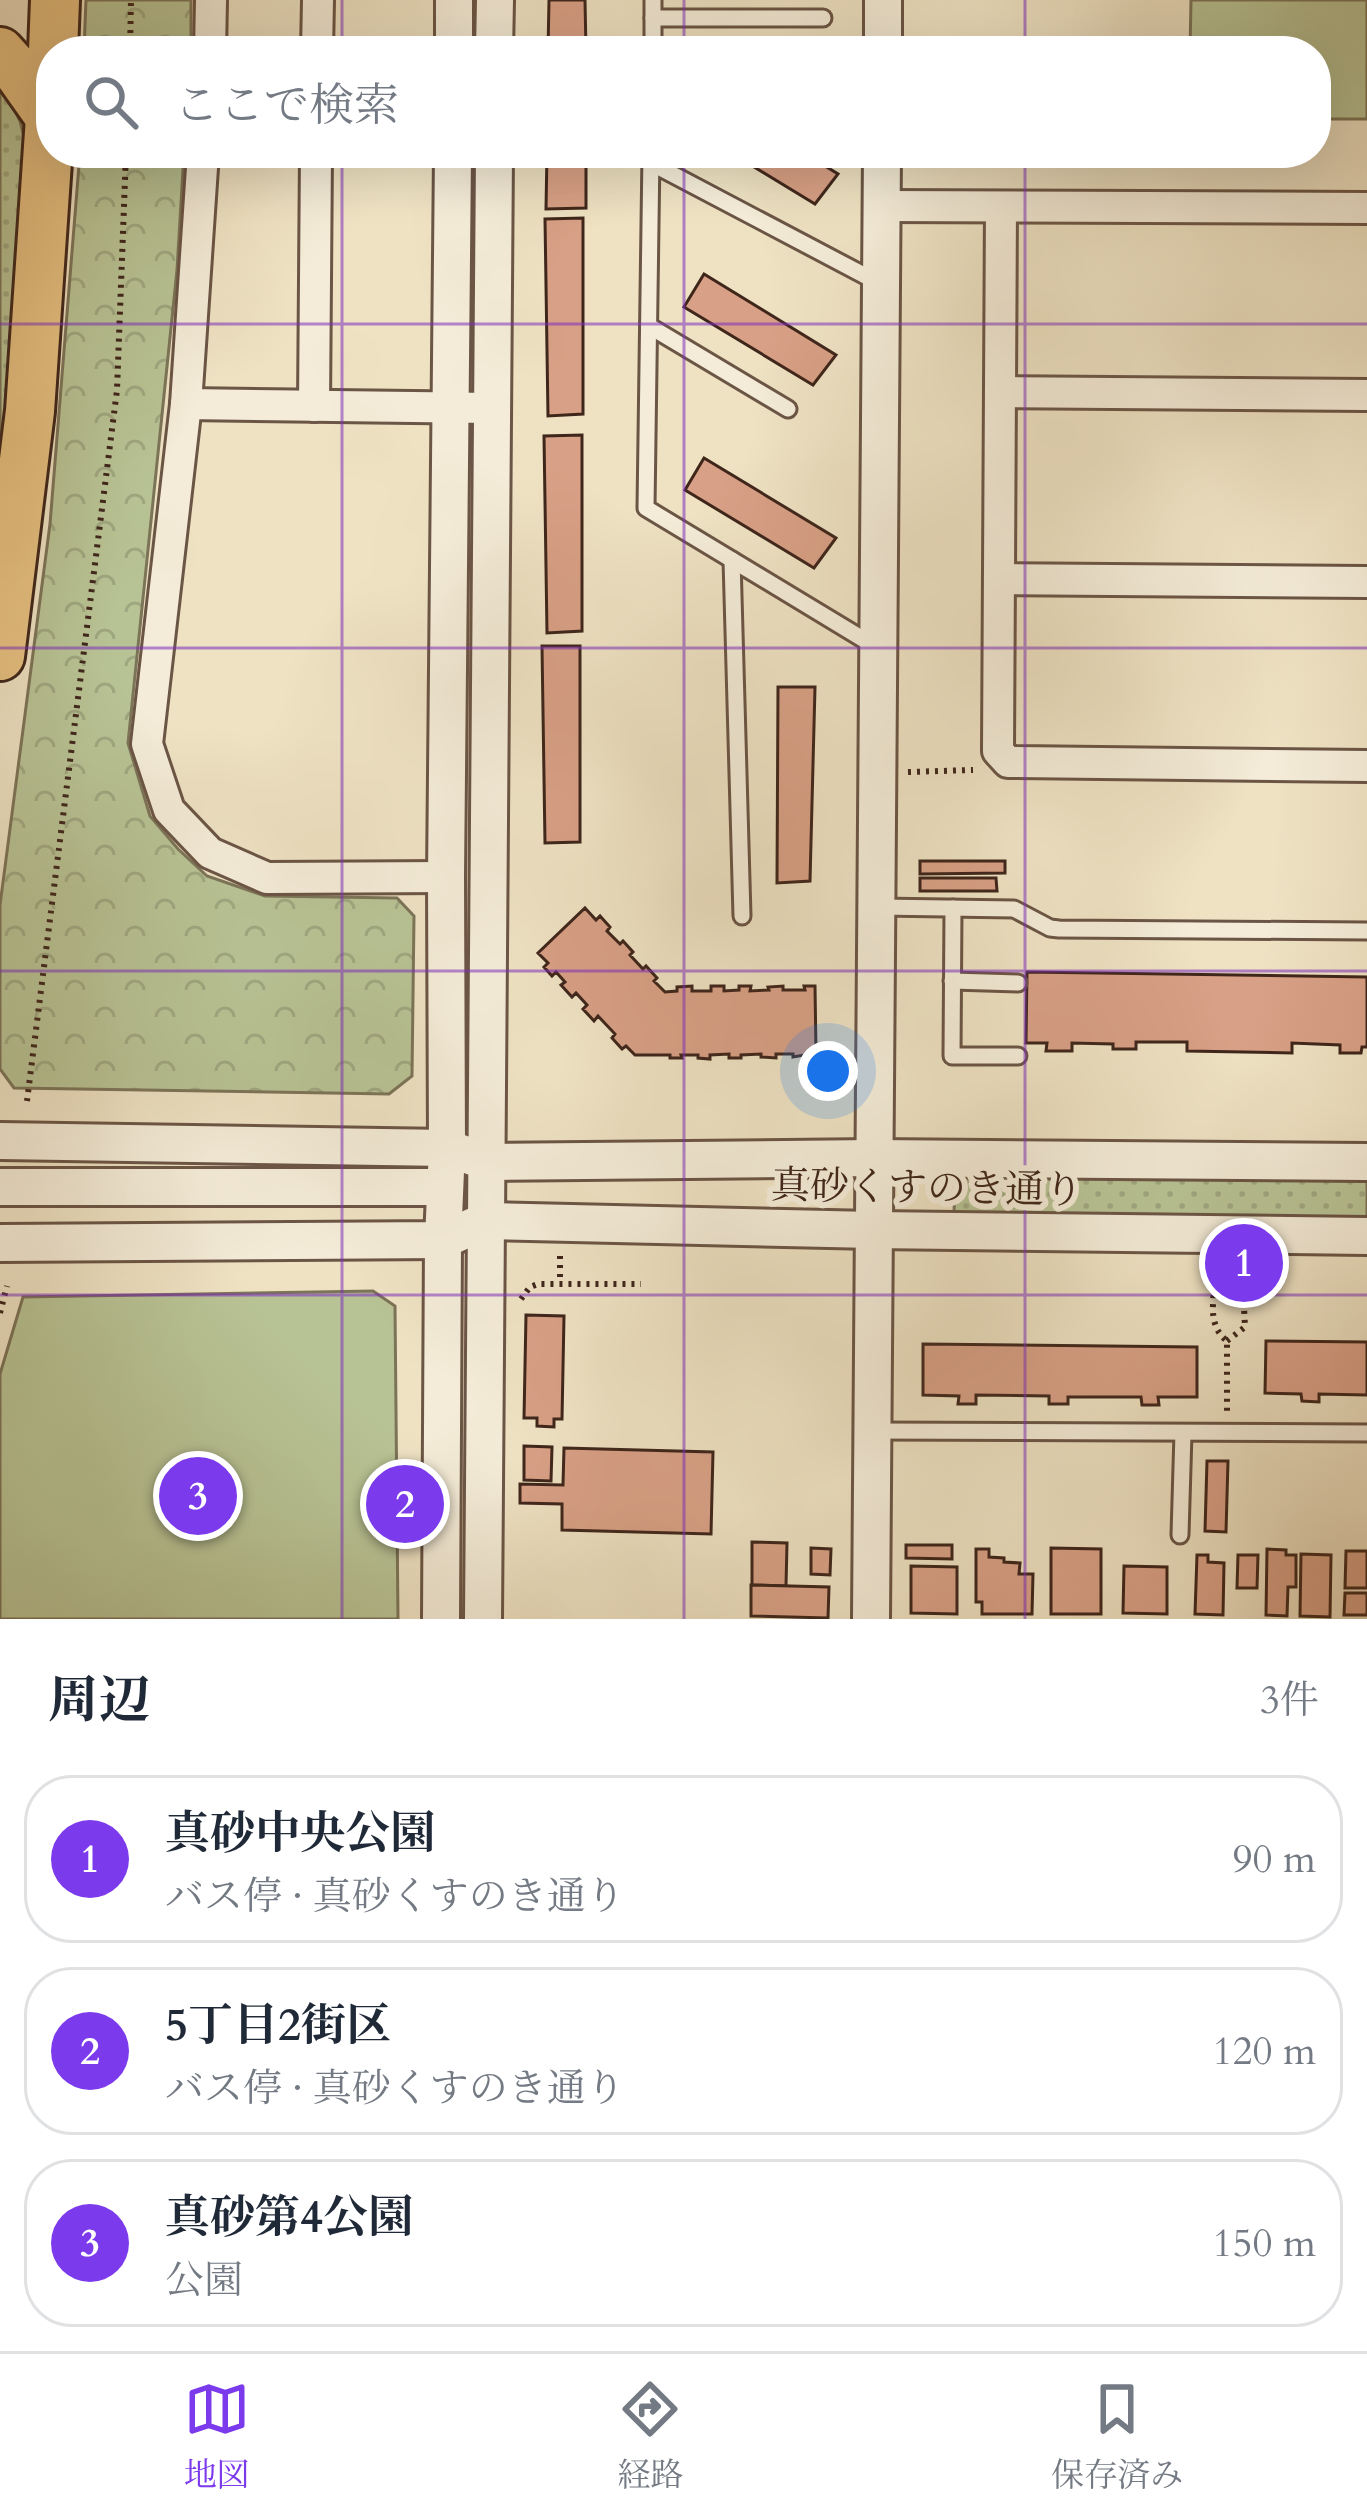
<!DOCTYPE html>
<html lang="ja">
<head>
<meta charset="utf-8">
<style>
	:root { --surface:#fff; --page:#f2f2f3; --text:#1f2937; --muted:#747a83; --line:#e0e1e3; --accent:#7c3aed }
	body { margin:0; font-family:Cardo,"Noto Serif JP",serif; background:var(--page); color:var(--text) }
	.you { position:absolute; left:828px; top:1071px; width:42px; height:42px; margin:-30px; border:9px solid #fff; border-radius:50%; background:#1a73e8; box-shadow:0 0 0 18px #1a73e833 }
	.badge { display:grid; place-items:center; width:78px; height:78px; border-radius:50%; background:var(--accent); color:#fff; font-size:39px; font-weight:700 }
	.pin { position:absolute; translate:-50% -50%; border:6px solid #fff; box-shadow:0 3px 12px #0006 }
	.list { margin:0; padding:0; list-style:none }
	h2 { display:flex; justify-content:space-between; align-items:center; height:156px; margin:0; padding:0 48px; font-size:51px }
	h2 small { font-size:39px; font-weight:400; color:var(--muted) }
	.list li { display:grid; grid-template-columns:78px 1fr auto; gap:36px; align-items:center; box-sizing:border-box; height:168px; margin:0 24px 24px; padding:0 24px; border:3px solid var(--line); border-radius:48px }
	.list b { display:block; font-size:45px; white-space:nowrap }
	.list p { margin:0; font-size:39px; white-space:nowrap; color:var(--muted) }
	.list em { font-size:39px; font-style:normal; color:var(--muted) }
	.icon { flex:none; width:66px; height:66px; fill:none; stroke:currentColor; stroke-width:2; stroke-linecap:round; stroke-linejoin:round }
	.map { position:relative; flex:none; width:1367px; height:1619px; overflow:hidden }
	.search { position:absolute; background:var(--surface); box-shadow:0 12px 48px #0002; left:36px; right:36px; top:36px; height:132px; display:flex; align-items:center; gap:30px; box-sizing:border-box; padding:0 42px; border-radius:48px; color:var(--muted); font-size:45px }
	.sheet { height:732px; background:var(--surface) }
	nav { display:flex; justify-content:space-around; align-items:center; box-sizing:border-box; height:168px; border-top:3px solid var(--line); background:var(--surface); font-size:33px; color:var(--muted) }
	nav a { display:grid; justify-items:center; gap:6px }
	nav .on { color:var(--accent) }
	.map>svg:first-child { display:block }
</style>
</head>
<body>
<div class="map">
<svg width="1367" height="1619" viewBox="0 0 1367 1619">
	<defs>
		<pattern id="grass-dots" width="8" height="8" patternUnits="userSpaceOnUse" patternTransform="scale(3)"><rect width="8" height="8" fill="#b8c395"/><path d="M2 2h.1M6 6h.1" fill="none" stroke="#9fa780" stroke-width="1.8" stroke-linecap="round"/></pattern>
		<pattern id="forest-crowns" width="20" height="18" patternUnits="userSpaceOnUse" patternTransform="scale(3)"><rect width="20" height="18" fill="#b8c395"/><path d="M2 6a3 3 0 1 1 6 0M12 15a3 3 0 1 1 6 0" fill="none" stroke="#9fa780"/></pattern>
	</defs>
	<rect width="100%" height="100%" fill="#eee2c3"/>
	<filter id="stains"><feTurbulence type="fractalNoise" baseFrequency=".00167" numOctaves="4"/><feColorMatrix values="0 0 0 0 .2 0 0 0 0 .09 0 0 0 0 .02 0 0 0 .5 -.17"/></filter>
	<radialGradient id="worn" r=".72"><stop offset=".6" stop-color="#630" stop-opacity="0"/><stop offset="1" stop-color="#630" stop-opacity=".3"/></radialGradient>
	<!-- grass -->
	<g fill="url(#grass-dots)" stroke="#7c7458" stroke-width="3">
		<path d="M0,78L20,121L32,169L0,512Z"/>
		<path d="M955,1176L1367,1180V1219L954,1214Z"/>
	</g>
	<!-- forest -->
	<g fill="url(#forest-crowns)" stroke="#7c7458" stroke-width="3">
		<path d="M86,0H191V51H84Z"/>
		<path d="M80,153H184L177,270L128,743L150,816L178,849L207,876L265,896L397,898L414,916L412,1076L389,1094L14,1088L0,1069V905L50,524Z"/>
	</g>
	<!-- park -->
	<g fill="#b8c395" stroke="#7c7458" stroke-width="3">
		<path d="M1191,0H1367V119H1316V51H1190Z"/>
		<path d="M373,1291L395,1306L398,1619H0V1374L23,1297Z"/>
	</g>
	<!-- building -->
	<g fill="#d8a086" stroke="#3f261b" stroke-width="3">
		<path d="M549,0H585L586,51H548Z"/>
		<path d="M547,153H586V208L546,209Z"/>
		<path d="M731,153H804L838,174L815,204Z"/>
		<path d="M583,218V414L548,416L545,219Z"/>
		<path d="M704,274L836,355L813,385L684,307Z"/>
		<path d="M582,435V631L547,633L544,436Z"/>
		<path d="M704,458L836,538L814,568L685,490Z"/>
		<path d="M542,646H580V842L545,843Z"/>
		<path d="M778,687H815L810,881L777,883Z"/>
		<path d="M920,861H1005V873L920,874Z"/>
		<path d="M920,878H996L997,891H920Z"/>
		<path d="M585,908L596,920L600,916L610,927L607,931L620,944L623,941L633,952L630,955L643,969L646,966L657,978L654,981L665,992L677,991V987L692,986V991H711V986H724V991L739,990V986H751L750,991L769,990L768,987L783,986V990H805L804,986H815L816,1053L793,1057V1054H776V1058L761,1057V1054L741,1055V1058H729V1054L710,1055V1059L698,1058V1055H681L682,1058H670V1055H635L626,1046L622,1049L612,1038L615,1034L598,1016L594,1021L583,1009L587,1005L576,993L572,997L561,985L565,982L556,972L552,976L544,967L548,963L538,953Z"/>
		<path d="M1027,972L1367,977V1047H1362L1361,1053H1340V1045L1292,1043V1053L1187,1051V1042H1136V1049H1113V1044L1072,1043V1051H1046L1047,1043H1026Z"/>
		<path d="M526,1315L564,1316L562,1419H554V1427L537,1426V1418H524Z"/>
		<path d="M1266,1341L1367,1342V1395L1319,1394V1402L1302,1401L1301,1394L1265,1393Z"/>
		<path d="M923,1344L1197,1347V1397H1158L1159,1405H1142L1141,1397H1068V1404H1049V1396L976,1395V1404H958L959,1396L923,1395Z"/>
		<path d="M524,1446L552,1447L551,1481L524,1480Z"/>
		<path d="M564,1448L713,1452L711,1534L562,1530V1504L520,1503V1484L563,1485Z"/>
		<path d="M1207,1461H1228L1226,1532L1205,1531Z"/>
		<path d="M752,1542L787,1543L786,1586L752,1585Z"/>
		<path d="M906,1545H952V1559L906,1558Z"/>
		<path d="M811,1548L831,1549L830,1575L811,1574Z"/>
		<path d="M1051,1548L1101,1549V1614H1051Z"/>
		<path d="M976,1549H989V1557L1004,1558V1562L1020,1563L1019,1574H1033L1032,1614H982V1602H976Z"/>
		<path d="M1267,1549L1286,1550V1555H1296V1587H1288L1287,1616L1266,1615Z"/>
		<path d="M1346,1551H1367V1588H1345Z"/>
		<path d="M1301,1554L1331,1555L1330,1617L1300,1616Z"/>
		<path d="M1197,1555H1208V1562L1224,1563L1223,1615L1195,1614Z"/>
		<path d="M1238,1555H1258L1257,1588H1237Z"/>
		<path d="M911,1566L957,1567V1614L911,1613Z"/>
		<path d="M1124,1566L1167,1567V1614L1123,1613Z"/>
		<path d="M751,1585L829,1587L828,1618L751,1616Z"/>
		<path d="M1345,1593H1367V1615H1344Z"/>
	</g>
	<g fill="none" stroke-linecap="round" stroke-linejoin="round">
		<!-- service casing -->
		<g stroke="#6b5545" stroke-width="21">
			<g id="service">
				<path d="M653,18H823"/>
				<path d="M653,51V0"/>
				<path d="M651,153L646,508L876,647"/>
				<path d="M651,163L877,282"/>
				<path d="M649,326L788,409"/>
				<path d="M732,560L742,916"/>
				<path d="M879,907L1014,909L1050,928L1059,929L1367,931"/>
				<path d="M953,908L952,1056H1018"/>
				<path d="M952,981L1018,983"/>
				<path d="M872,1431L1367,1433"/>
				<path d="M1180,1535L1183,1433"/>
			</g>
		</g>
		<!-- minor casing -->
		<g stroke="#6b5545" stroke-width="36">
			<g id="minor">
				<path d="M210,51L211,0"/>
				<path d="M317,51L318,0"/>
				<path d="M203,153L186,404L147,744L169,810L210,853L267,878L446,877"/>
				<path d="M882,206L1367,208"/>
				<path d="M1001,207L998,751L1008,762L1367,766"/>
				<path d="M1000,392L1367,395"/>
				<path d="M186,404L492,408"/>
				<path d="M314,406L316,153"/>
				<path d="M1000,579L1367,582"/>
			</g>
		</g>
		<!-- tertiary casing -->
		<g stroke="#6b5545" stroke-width="42">
			<g id="tertiary">
				<path d="M454,51V0"/>
				<path d="M494,51L495,0"/>
				<path d="M883,51V0"/>
				<path d="M0,1141L447,1148L487,1162L874,1158L1367,1162"/>
				<path d="M0,1187H444"/>
				<path d="M0,1243L443,1240L485,1221L873,1230L1367,1236"/>
				<path d="M441,1619L443,1240L447,1148L446,877L453,153"/>
				<path d="M483,1619L494,153"/>
				<path d="M871,1619L882,153"/>
			</g>
		</g>
		<!-- trunk casing -->
		<g stroke="#3f261b" stroke-width="54">
			<g id="trunk">
				<path d="M53,51L55,0"/>
				<path d="M0,52L18,72L50,117"/>
				<path d="M0,656L30,411L51,103"/>
			</g>
		</g>
		<!-- path -->
		<g stroke="#3f261b" stroke-width="6" stroke-dasharray="3 6" stroke-linecap="butt">
			<path d="M130,51L131,0"/>
			<path d="M908,772L973,770"/>
			<path d="M27,1101L117,390L126,153"/>
			<path d="M560,1256V1283"/>
			<path d="M1214,1286C1213,1308 1209,1326 1227,1341V1411"/>
			<path d="M521,1299L530,1287L538,1284H641"/>
			<path d="M0,1313L7,1286"/>
			<path d="M1227,1341L1245,1327L1243,1286"/>
		</g>
		<!-- service -->
		<use href="#service" stroke="#f4ecd8" stroke-width="15"/>
		<!-- minor -->
		<use href="#minor" stroke="#f4ecd8" stroke-width="30"/>
		<!-- tertiary -->
		<use href="#tertiary" stroke="#f4ecd8" stroke-width="36"/>
		<!-- trunk -->
		<use href="#trunk" stroke="#e7c182" stroke-width="48"/>
	</g>
	<!-- grid -->
	<path fill="none" stroke="#7b2cbf" stroke-width="3" stroke-opacity="0.55" d="M342,0V51M684,0V51M1025,0V51M342,153V1619M684,153V1619M1025,153V1619M0,324H1367M0,648H1367M0,971H1367M0,1295H1367"/>
	<g text-anchor="middle" dominant-baseline="central" stroke-width="12" stroke-linejoin="round" paint-order="stroke">
		<!-- street labels -->
		<g font-size="39" fill="#3f261b" stroke="#f4ecd8">
			<text transform="translate(927 1188) rotate(1)">真砂くすのき通り</text>
		</g>
	</g>
	<rect width="100%" height="100%" filter="url(#stains)"/>
	<rect width="100%" height="100%" fill="url(#worn)"/>
</svg>
<div class="you"></div>
<div class="pin badge" style="left:1244px;top:1263px">1</div>
<div class="pin badge" style="left:405px;top:1504px">2</div>
<div class="pin badge" style="left:198px;top:1496px">3</div>
<div class="search"><svg class="icon" aria-label="search" viewBox="0 0 24 24"><circle cx="10" cy="10" r="6"/><path d="M15 15l6 6"/></svg>ここで検索</div>
</div>
<section class="sheet">
<h2>周辺<small>3件</small></h2>
<ul class="list">
<li><span class="badge">1</span><div><b>真砂中央公園</b><p>バス停 · 真砂くすのき通り</p></div><em>90 m</em></li>
<li><span class="badge">2</span><div><b>5丁目2街区</b><p>バス停 · 真砂くすのき通り</p></div><em>120 m</em></li>
<li><span class="badge">3</span><div><b>真砂第4公園</b><p>公園</p></div><em>150 m</em></li>
</ul>
</section>
<nav>
<a class="on"><svg class="icon" aria-label="map" viewBox="0 0 24 24"><path d="M3 6l6-2 6 2 6-2v14l-6 2-6-2-6 2zM9 4v14M15 6v14"/></svg>地図</a>
<a><svg class="icon" aria-label="directions" viewBox="0 0 24 24"><path d="M12 3l9 9-9 9-9-9zM9 14v-3h6M13 9l2 2-2 2"/></svg>経路</a>
<a><svg class="icon" aria-label="saved" viewBox="0 0 24 24"><path d="M7 4h10v16l-5-4-5 4z"/></svg>保存済み</a>
</nav>
</body>
</html>
